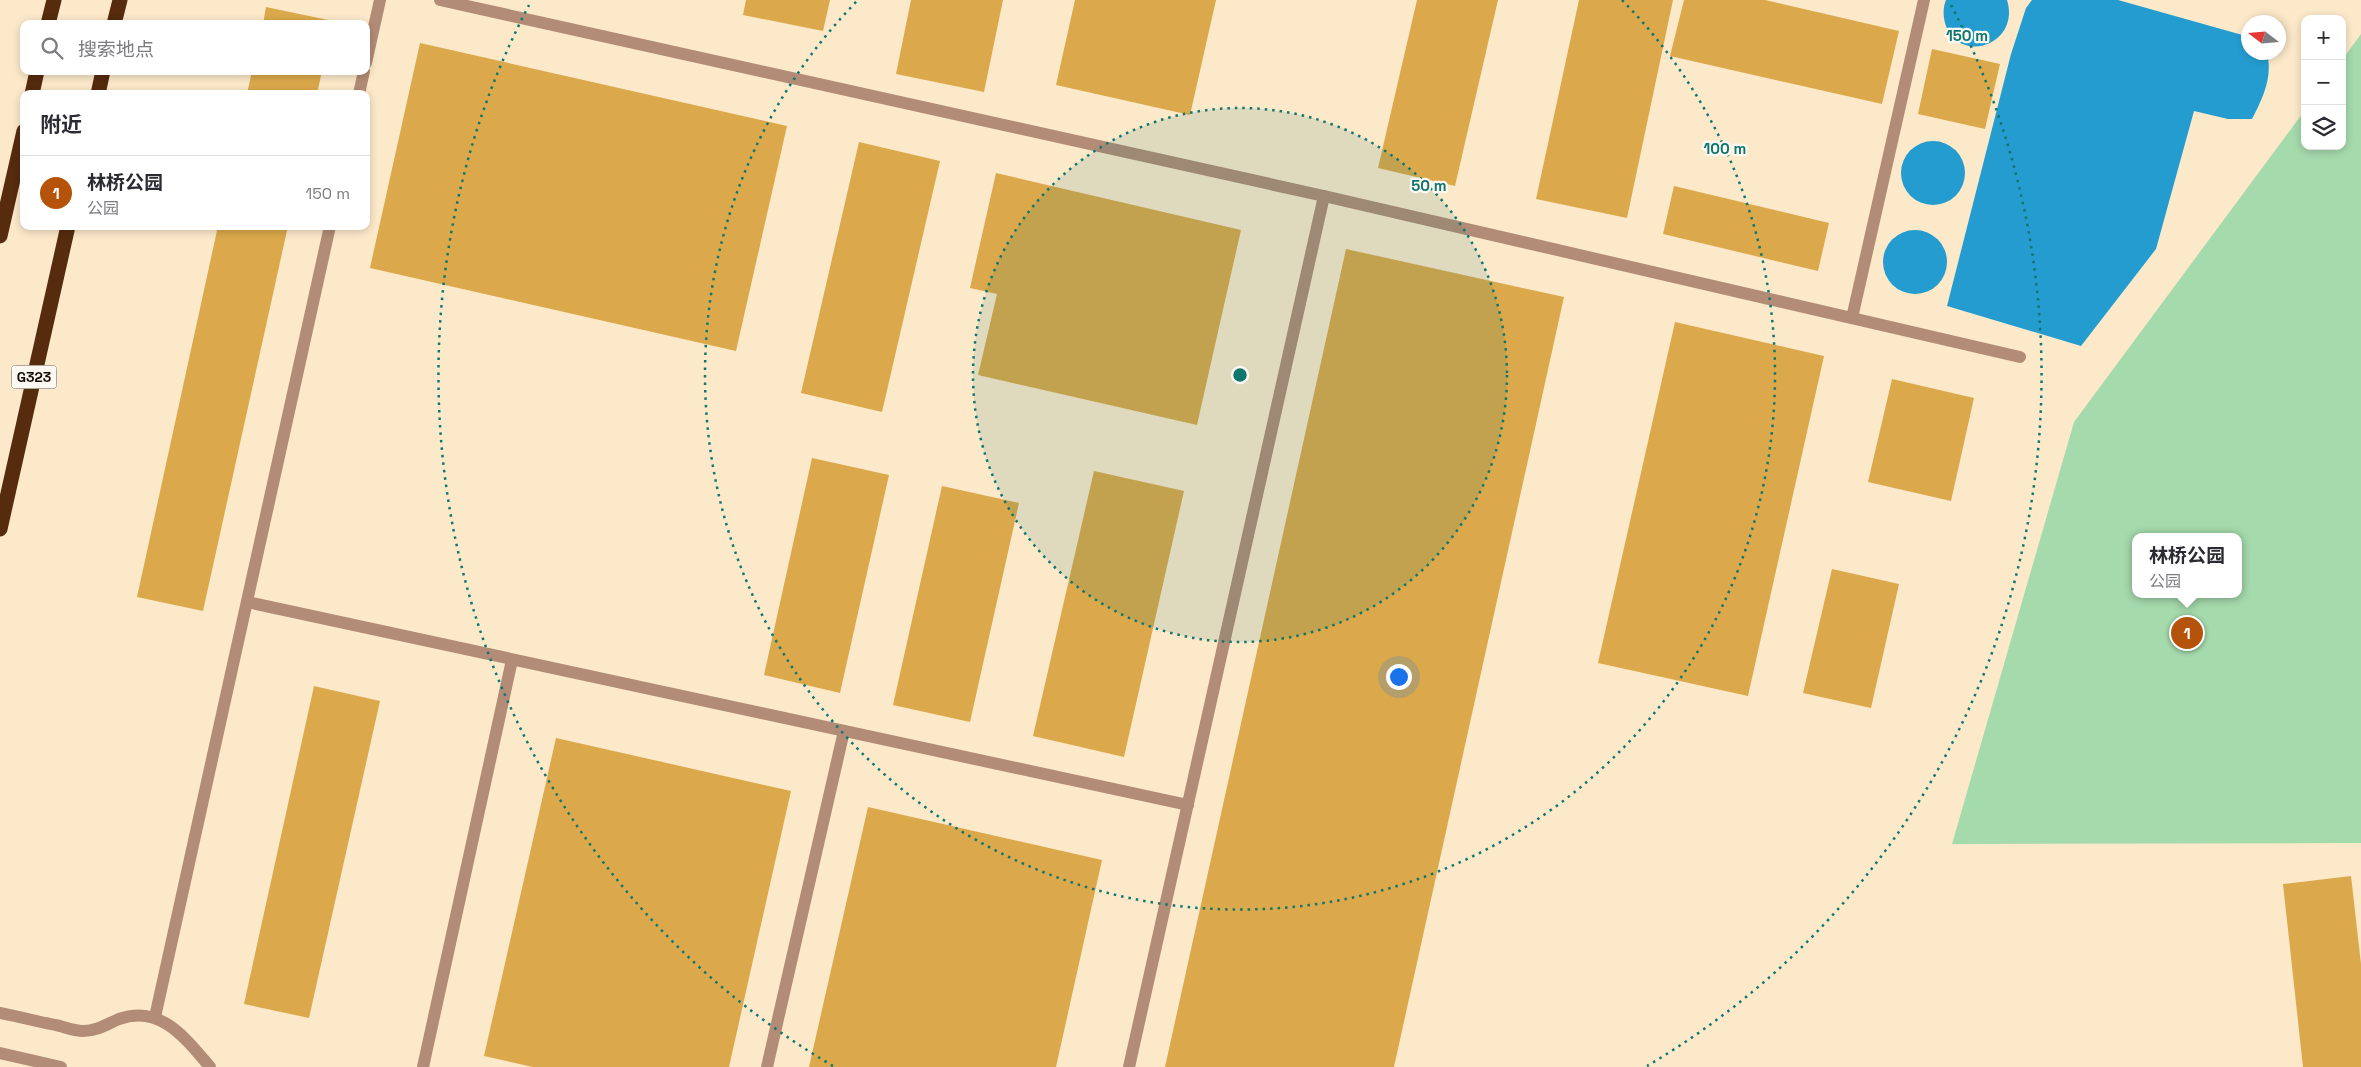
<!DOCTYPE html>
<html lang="zh">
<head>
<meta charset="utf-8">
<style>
	:root { --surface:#fff; --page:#f7f7f7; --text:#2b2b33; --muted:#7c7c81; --line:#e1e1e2; --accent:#b45309 }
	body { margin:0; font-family:"Space Grotesk","Noto Sans SC",sans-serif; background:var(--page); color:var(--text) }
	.controls { position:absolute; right:15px; top:15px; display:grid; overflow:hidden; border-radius:10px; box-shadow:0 2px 8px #0003 }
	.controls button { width:45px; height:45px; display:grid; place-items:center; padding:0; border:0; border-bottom:1px solid var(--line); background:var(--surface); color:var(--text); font:25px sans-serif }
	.compass { position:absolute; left:2241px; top:15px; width:45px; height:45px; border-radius:50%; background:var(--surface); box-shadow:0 2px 8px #0003; rotate:286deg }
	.you { position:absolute; left:1398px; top:676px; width:18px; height:18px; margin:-12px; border:4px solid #fff; border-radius:50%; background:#1a73e8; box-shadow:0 0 0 8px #1a73e833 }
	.badge { display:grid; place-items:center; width:32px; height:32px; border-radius:50%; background:var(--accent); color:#fff; font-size:16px; font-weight:700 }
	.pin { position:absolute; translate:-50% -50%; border:2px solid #fff; box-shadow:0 1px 5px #0006 }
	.popup { position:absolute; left:2132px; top:533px; width:110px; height:65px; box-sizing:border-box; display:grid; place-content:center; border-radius:10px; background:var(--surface); filter:drop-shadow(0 1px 4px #0005); font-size:16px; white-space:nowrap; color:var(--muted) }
	.popup b { font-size:19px; color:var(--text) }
	.popup::after { content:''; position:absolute; left:50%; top:100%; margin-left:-10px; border:10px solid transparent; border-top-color:var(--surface) }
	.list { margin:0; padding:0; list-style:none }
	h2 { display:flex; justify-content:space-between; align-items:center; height:65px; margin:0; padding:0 20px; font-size:21px }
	h2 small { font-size:16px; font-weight:400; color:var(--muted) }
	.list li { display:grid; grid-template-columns:32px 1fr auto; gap:15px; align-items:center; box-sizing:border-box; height:75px; padding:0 20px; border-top:1px solid var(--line) }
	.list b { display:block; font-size:19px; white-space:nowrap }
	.list p { margin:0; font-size:16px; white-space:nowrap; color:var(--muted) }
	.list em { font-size:16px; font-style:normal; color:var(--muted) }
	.icon { flex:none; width:28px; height:28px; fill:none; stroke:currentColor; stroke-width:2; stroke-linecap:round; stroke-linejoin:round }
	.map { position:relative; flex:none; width:2361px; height:1067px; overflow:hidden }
	.search { position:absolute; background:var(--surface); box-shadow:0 2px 8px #0003; left:20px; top:20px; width:350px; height:55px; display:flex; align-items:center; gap:12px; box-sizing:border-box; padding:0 18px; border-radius:10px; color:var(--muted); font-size:19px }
	.panel { position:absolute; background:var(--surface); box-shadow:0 2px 8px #0003; left:20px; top:90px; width:350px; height:140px; border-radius:10px }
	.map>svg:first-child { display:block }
</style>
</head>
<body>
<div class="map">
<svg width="2361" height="1067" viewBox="0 0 2361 1067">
	<rect width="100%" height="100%" fill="#fce9ca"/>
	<!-- green -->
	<path fill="#a5daac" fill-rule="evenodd" d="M2361,34V843L1952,844L2074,422L2305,110V146H2342V60ZM2136,537H2238V594H2136Z"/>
	<!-- water -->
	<g fill="#249ccf">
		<path d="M1946,0H2007C2021,45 1958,66 1945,23C1943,15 1943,7 1946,0Z"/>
		<path d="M2032,0H2118L2246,36L2248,37V52L2267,53C2273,77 2263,98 2252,119H2228L2194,111L2156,249L2081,346L1947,306L2011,54L2026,8Z"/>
		<circle cx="1933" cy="173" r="32"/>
		<circle cx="1915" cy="262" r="32"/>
	</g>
	<!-- building -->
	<g fill="#dba94b">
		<path d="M746,0H830L823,31L743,15Z"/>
		<path d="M911,0H1003L984,92L896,74Z"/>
		<path d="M1075,0H1216L1190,115L1056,85Z"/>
		<path d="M1417,0H1498L1455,186L1378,168Z"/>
		<path d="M1579,0H1673L1627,218L1536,199Z"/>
		<path d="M1684,0H1765L1899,31L1882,104L1670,56Z"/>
		<path d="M266,7L333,21L332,24H263Z"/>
		<path d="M420,43L787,126L736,351L370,268Z"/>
		<path d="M1932,49L2000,64L1985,129L1918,114Z"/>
		<path d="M252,71H322L317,94H247Z"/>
		<path d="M859,142L940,161L882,412L801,393Z"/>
		<path d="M996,173L1241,230L1197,425L978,375L997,294L970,288Z"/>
		<path d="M1674,186L1829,223L1818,271L1663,234Z"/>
		<path d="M218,226H288L203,611L137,597Z"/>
		<path d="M1346,249L1564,297L1394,1067H1165Z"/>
		<path d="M1675,322L1824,356L1748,696L1598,663Z"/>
		<path d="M1892,379L1974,398L1951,501L1868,482Z"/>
		<path d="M812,458L889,475L840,693L764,675Z"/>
		<path d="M1094,471L1184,491L1124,757L1033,736Z"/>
		<path d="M942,486L1019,503L970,722L893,705Z"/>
		<path d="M1832,569L1899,584L1871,708L1803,693Z"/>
		<path d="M314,686L380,701L309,1018L244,1004Z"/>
		<path d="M556,738L791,791L729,1067H533L484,1056Z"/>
		<path d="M868,807L1102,860L1056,1067H809Z"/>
		<path d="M2351,876L2361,964V1067H2303L2283,884Z"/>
	</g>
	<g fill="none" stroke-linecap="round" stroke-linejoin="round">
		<!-- lane -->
		<g stroke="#b28c76" stroke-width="12">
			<path d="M440,0L1324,196L1129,1067"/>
			<path d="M366,63L380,0"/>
			<path d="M359,94L364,71"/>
			<path d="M1324,196L2020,357"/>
			<path d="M1852,318L1924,0"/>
			<path d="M247,602L1188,805"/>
			<path d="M0,1013C20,1017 40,1022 60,1026C67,1028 76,1031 83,1031C97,1031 107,1024 119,1019C161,1004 186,1039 210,1067"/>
			<path d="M155,1017L330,226"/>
			<path d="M0,1053L61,1067"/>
			<path d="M423,1067L512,660"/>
			<path d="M767,1067L844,731"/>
		</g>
		<!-- highway -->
		<g stroke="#562b0e" stroke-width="15">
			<path d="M48,24L54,0"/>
			<path d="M114,24L120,0"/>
			<path d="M32,94L37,71"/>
			<path d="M98,94L103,71"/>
			<path d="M0,236L24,131"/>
			<path d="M0,529L68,226"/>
		</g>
	</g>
	<!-- distance rings -->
	<circle cx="1240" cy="375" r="267" fill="#0f766e" fill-opacity=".12"/>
	<g fill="none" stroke="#0f766e" stroke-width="2.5" stroke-dasharray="2.5 5">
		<circle cx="1240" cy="375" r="267"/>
		<path d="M1622 0A535 535 0 1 1 858 0"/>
		<path d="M833 1066A802 802 0 0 1 529 5M1951 5A802 802 0 0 1 1647 1066"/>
	</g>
	<g text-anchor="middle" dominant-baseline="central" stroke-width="4.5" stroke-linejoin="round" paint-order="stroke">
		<!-- shield labels -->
		<rect fill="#fcf8f2" stroke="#58534b" stroke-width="1" x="11.5" y="365.5" width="45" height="23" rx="4"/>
		<g font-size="14" font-weight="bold" fill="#120c03">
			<text x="34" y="377">G323</text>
		</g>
	</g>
	<circle cx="1240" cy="375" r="8" fill="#0f766e" stroke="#fcf8f2" stroke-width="2.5"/>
	<g font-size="15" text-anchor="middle" font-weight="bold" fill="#0f766e" stroke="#fcf8f2" stroke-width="4.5" stroke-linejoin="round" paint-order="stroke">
		<text x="1967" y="41">150 m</text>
		<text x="1725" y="154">100 m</text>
		<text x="1429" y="191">50 m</text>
	</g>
</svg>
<div class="controls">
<button>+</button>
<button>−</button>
<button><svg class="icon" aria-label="layers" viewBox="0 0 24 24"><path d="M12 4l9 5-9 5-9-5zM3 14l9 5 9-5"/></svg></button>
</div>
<svg class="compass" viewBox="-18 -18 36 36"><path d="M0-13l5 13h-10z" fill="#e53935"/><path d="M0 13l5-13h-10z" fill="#7c7c81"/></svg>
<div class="you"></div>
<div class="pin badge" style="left:2187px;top:633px">1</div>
<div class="popup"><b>林桥公园</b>公园</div>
<div class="search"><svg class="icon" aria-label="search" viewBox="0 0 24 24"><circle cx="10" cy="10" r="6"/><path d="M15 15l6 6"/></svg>搜索地点</div>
<section class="panel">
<h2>附近<small></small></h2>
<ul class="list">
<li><span class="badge">1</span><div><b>林桥公园</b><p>公园</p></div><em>150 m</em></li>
</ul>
</section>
</div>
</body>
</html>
